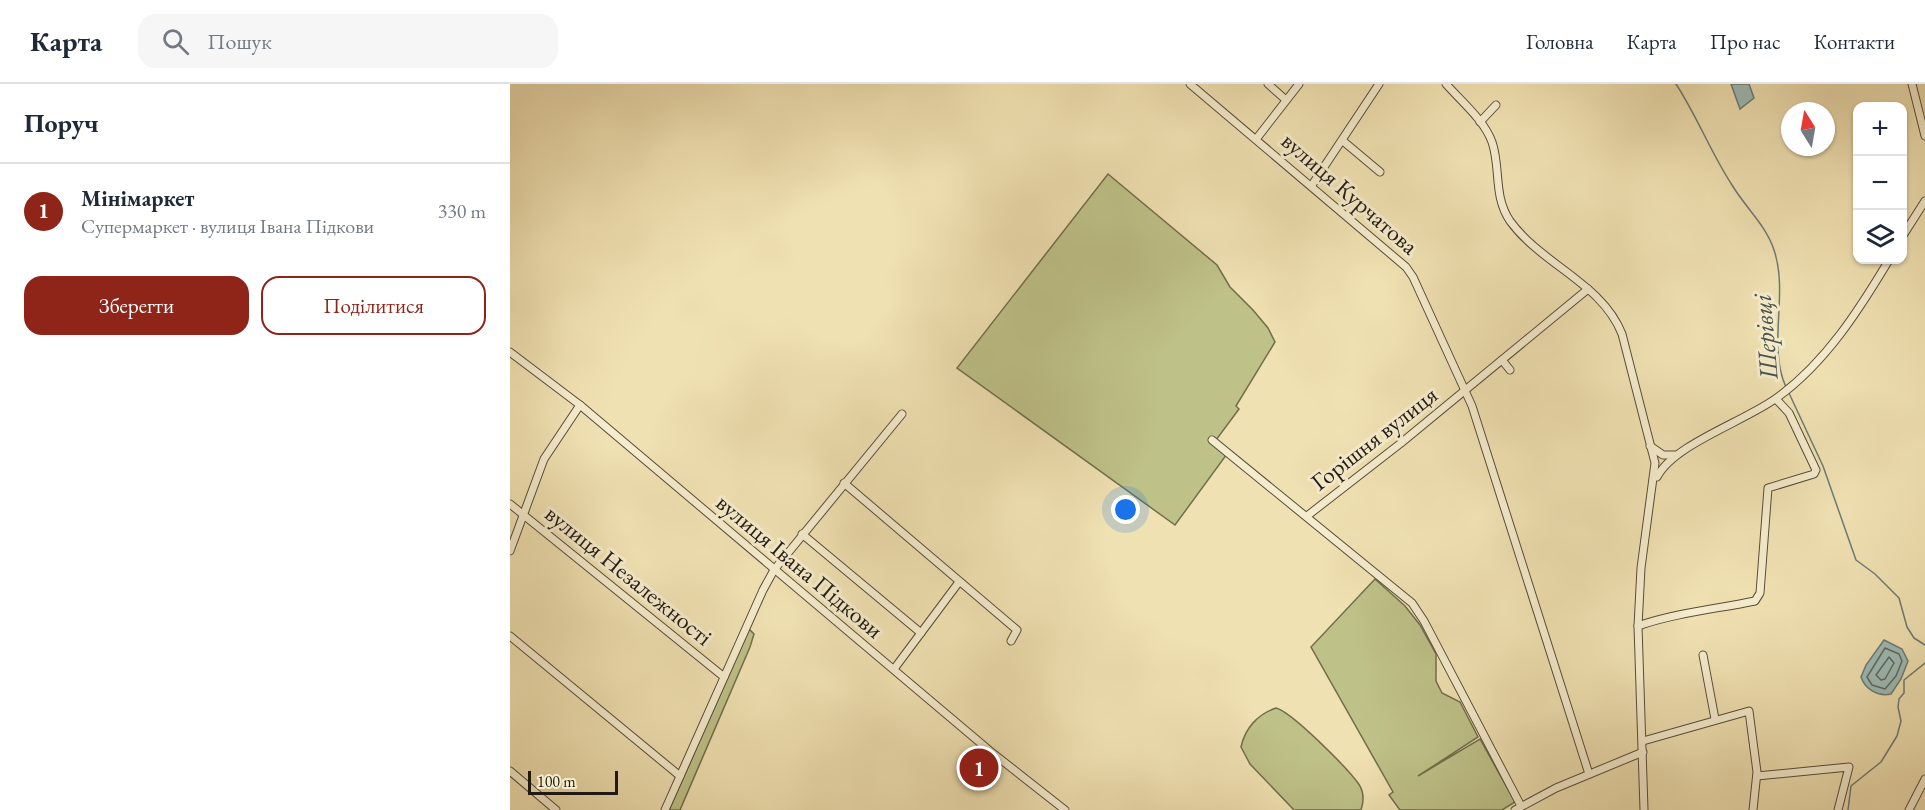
<!DOCTYPE html>
<html lang="uk">
<head>
<meta charset="utf-8">
<style>
	:root { --surface:#fff; --page:#f6f6f7; --text:#1f2937; --muted:#747a83; --line:#e0e1e3; --accent:#8f2418 }
	body { margin:0; font-family:"EB Garamond",serif; background:var(--page); color:var(--text) }
	.controls { position:absolute; right:18px; top:18px; display:grid; overflow:hidden; border-radius:12px; box-shadow:0 2px 4px #0004 }
	.controls button { width:54px; height:54px; display:grid; place-items:center; padding:0; border:0; border-bottom:2px solid var(--line); background:var(--surface); color:var(--text); font:30px sans-serif }
	.compass { position:absolute; left:1271px; top:18px; width:54px; height:54px; border-radius:50%; background:var(--surface); box-shadow:0 2px 4px #0004; rotate:349deg }
	.scale { position:absolute; left:18px; bottom:15px; width:90px; box-sizing:border-box; padding-left:6px; border:3px solid #221a11; border-top:0; font-size:16px; line-height:21px; white-space:nowrap; color:#221a11; -webkit-text-stroke:4px #f5eccd; paint-order:stroke }
	.you { position:absolute; left:616px; top:426px; width:21px; height:21px; margin:-15px; border:4px solid #fff; border-radius:50%; background:#1a73e8; box-shadow:0 0 0 9px #1a73e833 }
	.badge { display:grid; place-items:center; width:39px; height:39px; border-radius:50%; background:var(--accent); color:#fff; font-size:20px; font-weight:700 }
	.pin { position:absolute; translate:-50% -50%; border:3px solid #fff; box-shadow:0 2px 6px #0006 }
	.list { margin:0; padding:0; list-style:none }
	h2 { display:flex; justify-content:space-between; align-items:center; height:78px; margin:0; padding:0 24px; font-size:26px }
	h2 small { font-size:20px; font-weight:400; color:var(--muted) }
	.list li { display:grid; grid-template-columns:39px 1fr auto; gap:18px; align-items:center; box-sizing:border-box; height:96px; padding:0 24px; border-top:2px solid var(--line) }
	.list b { display:block; font-size:22px; white-space:nowrap }
	.list p { margin:0; font-size:20px; white-space:nowrap; color:var(--muted) }
	.list em { font-size:20px; font-style:normal; color:var(--muted) }
	.actions { display:flex; gap:12px; padding:18px 24px }
	.actions a { flex:1; padding:14px 0; border:2px solid var(--accent); border-radius:18px; text-align:center; font-size:21px; color:var(--accent) }
	.actions .main { background:var(--accent); color:#fff }
	.icon { flex:none; width:33px; height:33px; fill:none; stroke:currentColor; stroke-width:2; stroke-linecap:round; stroke-linejoin:round }
	.map { position:relative; flex:none; width:1415px; height:726px; overflow:hidden }
	header { display:flex; align-items:center; gap:36px; box-sizing:border-box; height:84px; padding:0 30px; background:var(--surface); border-bottom:2px solid var(--line) }
	header strong { font-size:28px }
	nav { display:flex; gap:33px; margin-inline-start:auto; font-size:21px }
	.search { width:420px; height:54px; background:var(--page); display:flex; align-items:center; gap:15px; box-sizing:border-box; padding:0 21px; border-radius:18px; color:var(--muted); font-size:22px }
	main { display:flex }
	aside { flex:1; background:var(--surface) }
	.map>svg:first-child { display:block }
</style>
</head>
<body>
<header>
<strong>Карта</strong>
<div class="search"><svg class="icon" aria-label="search" viewBox="0 0 24 24"><circle cx="10" cy="10" r="6"/><path d="M15 15l6 6"/></svg>Пошук</div>
<nav><a>Головна</a><a>Карта</a><a>Про нас</a><a>Контакти</a></nav>
</header>
<main>
<aside>
<h2>Поруч<small></small></h2>
<ul class="list">
<li><span class="badge">1</span><div><b>Мінімаркет</b><p>Супермаркет · вулиця Івана Підкови</p></div><em>330 m</em></li>
</ul>
<div class="actions"><a class="main">Зберегти</a><a>Поділитися</a></div>
</aside>
<div class="map">
<svg width="1415" height="726" viewBox="0 0 1415 726">
	<rect width="100%" height="100%" fill="#f0e1b2"/>
	<filter id="stains"><feTurbulence type="fractalNoise" baseFrequency=".00333" numOctaves="4"/><feColorMatrix values="0 0 0 0 .2 0 0 0 0 .09 0 0 0 0 .02 0 0 0 .5 -.17"/></filter>
	<radialGradient id="worn" r=".72"><stop offset=".6" stop-color="#630" stop-opacity="0"/><stop offset="1" stop-color="#630" stop-opacity=".3"/></radialGradient>
	<!-- green -->
	<g fill="#bec188" stroke="#706e4c" stroke-width="1.5">
		<path d="M598,90L707,181L720,203L743,226L758,244L765,258L726,322L729,325L703,360L717,370L665,441L447,284Z"/>
		<path d="M865,495L895,522L910,541L926,570V597L932,609L950,618L968,653L908,692L970,655L1005,718L992,726H890L879,711L883,708L801,563Z"/>
		<path d="M239,545L244,550L240,563L170,726H159Z"/>
		<path d="M766,624C782,628 837,684 848,699C854,707 854,717 851,726H784L740,680L731,663C735,644 748,630 766,624Z"/>
	</g>
	<!-- water -->
	<g fill="#9ebbb6" stroke="#6c7b74" stroke-width="1.5">
		<path d="M1221,0H1239L1244,14L1230,25Z"/>
		<path d="M1374,556L1392,565L1398,577L1391,595L1381,610C1368,613 1355,605 1351,593L1356,581Z"/>
	</g>
	<g fill="none" stroke-linecap="round" stroke-linejoin="round">
		<!-- shore -->
		<g stroke="#606a64" stroke-width="1.5">
			<path d="M1375,564L1389,570L1392,577L1386,592L1375,605L1362,601L1357,593Z"/>
			<path d="M1379,573L1384,579L1375,595L1371,596L1366,591Z"/>
		</g>
		<!-- stream -->
		<g stroke="#6c7b74" stroke-width="1.5">
			<path d="M1166,0C1187,32 1201,69 1222,101C1235,123 1256,141 1264,166C1279,210 1257,262 1276,303"/>
			<path d="M1278,307L1313,382L1346,476L1365,490L1389,514L1397,543L1404,554L1415,561"/>
			<path d="M1338,726L1341,702L1371,678L1387,652L1391,637L1388,623L1389,615L1394,609V596L1415,579"/>
		</g>
		<!-- minor casing -->
		<g stroke="#564c39" stroke-width="9">
			<g id="minor">
				<path d="M680,0L896,183L903,193L962,322L1079,690"/>
				<path d="M758,0L776,16"/>
				<path d="M936,0C951,17 974,36 982,58C991,84 983,112 1000,137C1032,181 1092,199 1112,250L1145,379L1131,484L1128,542L1134,726"/>
				<path d="M1402,0L1415,52"/>
				<path d="M970,38L986,21"/>
				<path d="M747,54L789,0"/>
				<path d="M833,57L870,88"/>
				<path d="M802,101L869,0"/>
				<path d="M1392,153L1415,117"/>
				<path d="M0,268L70,321L480,667L555,726"/>
				<path d="M992,276L1000,286"/>
				<path d="M702,356L902,519L914,537L1011,722"/>
				<path d="M1140,362L1153,371H1165"/>
				<path d="M1147,393C1164,360 1236,337 1268,313C1316,278 1349,226 1379,176"/>
				<path d="M334,399L507,546L501,557"/>
				<path d="M0,420L214,593"/>
				<path d="M797,432L891,359L1078,205"/>
				<path d="M292,450L411,549"/>
				<path d="M0,467L34,375L70,321"/>
				<path d="M1128,542C1165,529 1206,525 1245,517L1250,509L1258,404L1304,390L1306,386L1279,329L1266,315"/>
				<path d="M0,552L170,692"/>
				<path d="M1193,571L1205,635"/>
				<path d="M384,585L449,498"/>
				<path d="M1133,657L1239,627L1247,688L1243,726"/>
				<path d="M0,687L46,726"/>
				<path d="M1247,692L1339,683L1328,726"/>
				<path d="M155,726L253,506L264,486L392,330"/>
				<path d="M1005,726L1046,704L1133,668"/>
				<path d="M1399,726L1415,695"/>
			</g>
		</g>
		<!-- minor -->
		<use href="#minor" stroke="#f5eccd" stroke-width="7"/>
	</g>
	<g text-anchor="middle" dominant-baseline="central" stroke-width="6" stroke-linejoin="round" paint-order="stroke">
		<!-- street labels -->
		<g font-size="24" fill="#221a11" stroke="#f5eccd">
			<text transform="translate(840 109) rotate(41)">вулиця Курчатова</text>
			<text transform="translate(864 354) rotate(-38)">Горішня вулиця</text>
			<text transform="translate(290 482) rotate(40)">вулиця Івана Підкови</text>
			<text transform="translate(119 491) rotate(39)">вулиця Незалежності</text>
		</g>
		<!-- water labels -->
		<g font-size="26" font-style="italic" fill="#4d524b" stroke="#f5eccd">
			<text transform="translate(1255 253) rotate(-95)">Шерівці</text>
		</g>
	</g>
	<rect width="100%" height="100%" filter="url(#stains)"/>
	<rect width="100%" height="100%" fill="url(#worn)"/>
</svg>
<div class="controls">
<button>+</button>
<button>−</button>
<button><svg class="icon" aria-label="layers" viewBox="0 0 24 24"><path d="M12 4l9 5-9 5-9-5zM3 14l9 5 9-5"/></svg></button>
</div>
<svg class="compass" viewBox="-18 -18 36 36"><path d="M0-13l5 13h-10z" fill="#e53935"/><path d="M0 13l5-13h-10z" fill="#747a83"/></svg>
<div class="scale">100 m</div>
<div class="you"></div>
<div class="pin badge" style="left:469px;top:684px">1</div>
</div>
</main>
</body>
</html>
